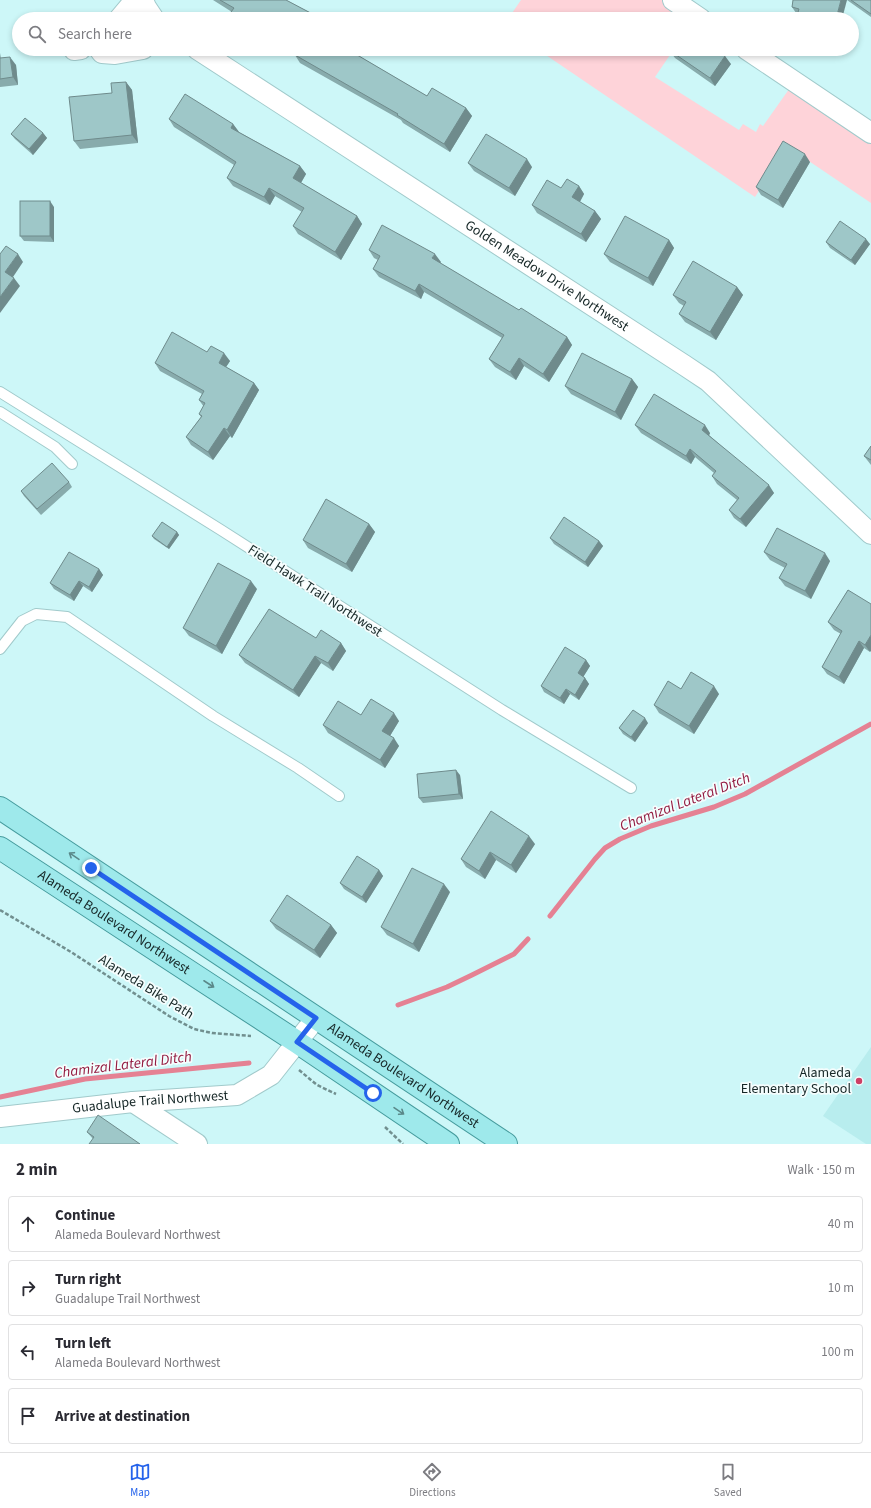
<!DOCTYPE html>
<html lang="en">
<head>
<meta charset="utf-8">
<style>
	:root { --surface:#fff; --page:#f2f2f3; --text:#2b2b33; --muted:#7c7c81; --line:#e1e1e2; --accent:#2563eb }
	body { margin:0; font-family:"Source Sans 3",sans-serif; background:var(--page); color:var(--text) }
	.stop { position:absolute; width:12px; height:12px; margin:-9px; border:3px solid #2563eb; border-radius:50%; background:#fff }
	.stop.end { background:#2563eb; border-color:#fff; box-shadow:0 1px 4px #0008 }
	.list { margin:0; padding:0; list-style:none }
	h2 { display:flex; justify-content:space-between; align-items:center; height:52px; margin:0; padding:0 16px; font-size:17px }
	h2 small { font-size:13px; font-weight:400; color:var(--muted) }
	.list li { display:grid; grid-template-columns:26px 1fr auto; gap:12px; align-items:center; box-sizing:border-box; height:56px; margin:0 8px 8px; padding:0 8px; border:1px solid var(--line); border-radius:4px }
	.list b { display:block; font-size:15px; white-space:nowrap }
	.list p { margin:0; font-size:13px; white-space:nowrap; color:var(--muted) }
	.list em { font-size:13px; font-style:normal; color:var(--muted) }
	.icon { flex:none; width:22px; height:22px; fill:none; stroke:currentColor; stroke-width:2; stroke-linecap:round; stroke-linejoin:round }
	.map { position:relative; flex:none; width:871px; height:1144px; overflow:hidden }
	.search { position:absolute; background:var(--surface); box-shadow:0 2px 6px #0003; left:12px; right:12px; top:12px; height:44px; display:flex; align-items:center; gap:10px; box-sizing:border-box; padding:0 14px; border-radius:22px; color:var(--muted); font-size:15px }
	.sheet { height:308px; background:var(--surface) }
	nav { display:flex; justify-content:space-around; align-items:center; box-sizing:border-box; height:56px; border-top:1px solid var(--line); background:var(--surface); font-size:11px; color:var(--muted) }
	nav a { display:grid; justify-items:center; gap:2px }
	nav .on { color:var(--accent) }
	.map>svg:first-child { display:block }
</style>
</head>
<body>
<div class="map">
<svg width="871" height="1144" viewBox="0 0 871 1144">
	<rect width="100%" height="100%" fill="#cdf7f8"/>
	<!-- built -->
	<path fill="#b8edee" d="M871,1047V1144H866L823,1116Z"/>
	<!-- green -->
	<g fill="#fed3d9">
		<path d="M521,0H665L693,19H508Z"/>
		<path d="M537,49H674L655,77L739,130L743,124L756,132L760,124L763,126L792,85L871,139V203L788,147L755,197Z"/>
	</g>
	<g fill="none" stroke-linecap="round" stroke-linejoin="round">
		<!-- stream -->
		<g stroke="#e58193" stroke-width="5">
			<path d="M550,916L595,859L605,848L620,839L651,826L714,807L745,794L871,724"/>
			<path d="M398,1005L447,987L472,975L514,954L528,939"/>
			<path d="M0,1097L85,1079L249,1063"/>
		</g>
		<!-- service casing -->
		<g stroke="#a1cacb" stroke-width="12">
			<g id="service">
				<path d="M0,392L221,530L502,710L631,788"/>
				<path d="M0,412L55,447L72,464"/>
				<path d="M0,649L22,621L36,614L67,617L213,716L298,768L339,796"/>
			</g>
		</g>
		<!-- minor casing -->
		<g stroke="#a1cacb" stroke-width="22">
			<g id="minor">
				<path d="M143,0L146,7L154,19"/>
				<path d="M673,0L701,19"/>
				<path d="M119,19L135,0"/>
				<path d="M99,49L102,53L115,54L143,49"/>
				<path id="s1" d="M197,49L684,365L708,381L871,534"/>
				<path d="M746,49L871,133"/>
				<path d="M74,50L81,49"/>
				<path d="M133,1102L197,1144"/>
				<path id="s2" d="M0,1117L133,1102L237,1095L271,1075L316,1018"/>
			</g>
		</g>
		<!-- primary casing -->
		<g stroke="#459b9d" stroke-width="24">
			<g id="primary">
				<path id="s3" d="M0,808L506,1144"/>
				<path id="s4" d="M0,848L297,1042L448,1144"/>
			</g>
		</g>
		<!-- path -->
		<g stroke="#718f8f" stroke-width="2.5" stroke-dasharray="4 2" stroke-linecap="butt">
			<path d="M0,910L71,952L169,1016L194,1029L212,1033L251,1036"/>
			<path d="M299,1070L317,1085L336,1094"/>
			<path d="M385,1127L403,1144"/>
		</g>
		<!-- service -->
		<use href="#service" stroke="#fff" stroke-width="10"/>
		<!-- minor -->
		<use href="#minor" stroke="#fff" stroke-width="20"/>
		<!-- primary -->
		<use href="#primary" stroke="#9ee9eb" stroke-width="22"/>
	</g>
	<!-- wall -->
	<g fill="#88abac">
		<path d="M213,0H286L322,19H236L231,12H232Z"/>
		<path d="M793,0H871V17L847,0L797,14L796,13L792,7Z"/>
		<path d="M292,49H347L427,96L466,108L472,116L450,152L403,123L401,120L300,63L295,55L297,51Z"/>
		<path d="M669,50L731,64L715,86L675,58Z"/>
		<path d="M0,53L1,58L16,65L18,85L0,87Z"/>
		<path d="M126,82L132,90L138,143L80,149L74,141L112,93Z"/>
		<path d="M169,119L233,124L239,132L300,166L306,174L301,183L357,216L362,224L341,260L298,234L293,226L302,212L275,196L270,205L233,186L227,178L234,165L174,127Z"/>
		<path d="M43,133L47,138L33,155L15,139L11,134Z"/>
		<path d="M810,162L783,208L761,195L756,187Z"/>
		<path d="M468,163L532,167L515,196L474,171Z"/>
		<path d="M579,186L584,194L580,202L595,211L601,219L586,242L537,213L532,205Z"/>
		<path d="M54,207V242L24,241L20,236Z"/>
		<path d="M669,240L674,248L653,286L610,262L604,254Z"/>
		<path d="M826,242L870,244L855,265L830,248Z"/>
		<path d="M369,250L441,262L440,263L519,310L567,337L572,345L549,382L524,366L516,380L495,367L489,359L502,338L424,292L421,299L379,277L373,269L378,260L374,258Z"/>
		<path d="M737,287L743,295L716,340L685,322L679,314L684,306L679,303L673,295Z"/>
		<path d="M207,352L230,361L226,367L254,383L259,390L232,438L230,436L213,460L191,445L186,437L201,417L199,414L204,407L199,400L202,394L160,371L155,363Z"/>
		<path d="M632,379L638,387L621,420L571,394L565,386Z"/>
		<path d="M635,425L710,433L709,435L774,493L746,527L734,518L729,510L737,500L717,484L712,476L714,473L695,457L691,464L641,433Z"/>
		<path d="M871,446V465L864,456Z"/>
		<path d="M69,482L72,487L41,515L24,496L21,491Z"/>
		<path d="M369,524L375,532L352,572L308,548L303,540Z"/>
		<path d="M177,532L179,535L169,549L154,539L152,536Z"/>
		<path d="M550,538L599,541L603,546L588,567L554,544Z"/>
		<path d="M764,552L830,561L811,599L785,586L779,578L785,568L770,560Z"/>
		<path d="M99,569L103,575L92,592L83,586L74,601L54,589L50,583Z"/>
		<path d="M257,589L222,654L189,636L183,628Z"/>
		<path d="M848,590L870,652L864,648L844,684L827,674L822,667L841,634L834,630L828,622Z"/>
		<path d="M341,643L346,651L333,671L321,663L299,697L245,663L239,655Z"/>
		<path d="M586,660L590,666L583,677L585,678L589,684L579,700L570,694L564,704L544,692L541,686Z"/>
		<path d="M681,689L719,694L694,734L659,713L654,705Z"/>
		<path d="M361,715L399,721L390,736L399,746L385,768L328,733L323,725Z"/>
		<path d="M648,723L635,742L623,734L619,728Z"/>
		<path d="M460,775L463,799L423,803L419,798Z"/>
		<path d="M535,844L516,873L496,860L485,879L466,867L461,859Z"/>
		<path d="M379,870L383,876L366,903L344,889L340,883Z"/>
		<path d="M450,892L419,952L387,935L381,927Z"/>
		<path d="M270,921L331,925L337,933L320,958L276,929Z"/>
		<path d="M87,1132L140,1144L93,1139Z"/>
	</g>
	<!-- shaded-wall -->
	<g fill="#6f8b8c">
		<path d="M841,0H847L842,19H836Z"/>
		<path d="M725,56L731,64L715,86L710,78Z"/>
		<path d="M10,57L16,65L18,85L13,77Z"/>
		<path d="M126,82L132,90L138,143L132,135Z"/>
		<path d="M466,108L472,116L450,152L444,144Z"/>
		<path d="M233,124L239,132L231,128Z"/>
		<path d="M43,133L47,138L33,155L29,149Z"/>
		<path d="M805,154L810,162L783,208L778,200Z"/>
		<path d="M527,159L532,167L515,196L509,188Z"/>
		<path d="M300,166L306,174L299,186L293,178Z"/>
		<path d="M579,186L584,194L578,205L572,197Z"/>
		<path d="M269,188L275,196L270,205L264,197Z"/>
		<path d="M50,201L54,207V242L50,236Z"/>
		<path d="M595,211L601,219L586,242L581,234Z"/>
		<path d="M357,216L362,224L341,260L335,252Z"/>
		<path d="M866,239L870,244L855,265L851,260Z"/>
		<path d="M669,240L674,248L653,286L648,278Z"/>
		<path d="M18,254L23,262L11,280L5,272Z"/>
		<path d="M435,254L441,262L438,266L432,258Z"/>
		<path d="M14,278L20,286L0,313V297Z"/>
		<path d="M419,284L424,292L421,299L415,291Z"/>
		<path d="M737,287L743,295L716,340L710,332Z"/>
		<path d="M567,337L572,345L549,382L543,374Z"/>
		<path d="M224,353L230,361L224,370L219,363Z"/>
		<path d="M519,358L524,366L516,380L510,372Z"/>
		<path d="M632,379L638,387L621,420L615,412Z"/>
		<path d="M254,383L259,390L232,438L227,430Z"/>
		<path d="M705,425L710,433L708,438L702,430Z"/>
		<path d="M224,428L230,436L213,460L208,452Z"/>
		<path d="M690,449L695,457L691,464L686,456Z"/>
		<path d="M769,485L774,493L746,527L740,519Z"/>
		<path d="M369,524L375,532L352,572L346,564Z"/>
		<path d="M177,532L179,535L169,549L167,547Z"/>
		<path d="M599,541L603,546L588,567L585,562Z"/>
		<path d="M825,553L830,561L811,599L805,591Z"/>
		<path d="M99,569L103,575L92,592L89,587Z"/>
		<path d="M79,581L83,586L74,601L70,595Z"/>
		<path d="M251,581L257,589L222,654L216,646Z"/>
		<path d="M871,635V651L870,652L865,645Z"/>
		<path d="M859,641L864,648L844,684L839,677Z"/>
		<path d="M341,643L346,651L333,671L328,663Z"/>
		<path d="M315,656L321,663L299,697L293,690Z"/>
		<path d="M586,660L590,666L582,679L578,673Z"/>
		<path d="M585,678L589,684L579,700L575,695Z"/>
		<path d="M714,686L719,694L694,734L689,726Z"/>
		<path d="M566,689L570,694L564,704L560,698Z"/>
		<path d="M394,713L399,721L388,739L382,731Z"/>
		<path d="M645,718L648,723L635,742L631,737Z"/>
		<path d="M394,738L399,746L385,768L380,760Z"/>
		<path d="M456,770L460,775L463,799L459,794Z"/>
		<path d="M529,836L535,844L516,873L511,865Z"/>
		<path d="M490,852L496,860L485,879L479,871Z"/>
		<path d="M379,870L383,876L366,903L362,897Z"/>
		<path d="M444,884L450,892L419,952L413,944Z"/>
		<path d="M331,925L337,933L320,958L314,950Z"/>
	</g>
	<!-- building -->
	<g fill="#9ec7c8" stroke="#6f8b8c">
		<path d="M220,0H286L322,19H241L231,12L234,8Z"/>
		<path d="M793,0H841L836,19H796L799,9L792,7Z"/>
		<path d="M851,0H871V14Z"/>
		<path d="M298,49H347L427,96L432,88L466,108L444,144L397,115L398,114L295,55Z"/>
		<path d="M670,49H716L725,56L710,78L669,50Z"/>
		<path d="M10,57L13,77L0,79V58Z"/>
		<path d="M126,82L132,135L74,141L69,97L112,93L111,83Z"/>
		<path d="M185,94L233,124L231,128L300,166L293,178L357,216L335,252L293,226L304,208L269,188L264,197L227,178L236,162L169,119Z"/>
		<path d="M25,118L43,133L29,149L11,134Z"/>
		<path d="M486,134L527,159L509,188L468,163Z"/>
		<path d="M783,141L805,154L778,200L756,187Z"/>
		<path d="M567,179L579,186L572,197L595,211L581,234L532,205L547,180L561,188Z"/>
		<rect x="20" y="201" width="30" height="35"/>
		<path d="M625,216L669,240L648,278L604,254Z"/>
		<path d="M840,221L866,239L851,260L826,242Z"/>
		<path d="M382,225L435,254L432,258L519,310L521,308L567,337L543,374L519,358L510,372L489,359L504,335L419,284L415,291L373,269L380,256L369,250Z"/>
		<path d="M6,246L18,254L5,272L14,278L0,297V254Z"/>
		<path d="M693,261L737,287L710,332L679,314L686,302L673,295Z"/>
		<path d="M172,332L207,352L211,346L224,353L219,363L254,383L227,430L224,428L208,452L186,437L202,416L199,414L205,403L199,400L204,391L155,363Z"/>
		<path d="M582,353L632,379L615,412L565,386Z"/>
		<path d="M654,394L705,425L702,430L769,485L740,519L729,510L739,498L712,476L716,471L690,449L686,456L635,425Z"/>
		<path d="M871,446V460L864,456Z"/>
		<path d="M52,463L69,482L37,509L21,491Z"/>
		<path d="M326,499L369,524L346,564L303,540Z"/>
		<path d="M564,517L599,541L585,562L550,538Z"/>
		<path d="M162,522L177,532L167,547L152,536Z"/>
		<path d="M777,528L825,553L805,591L779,578L787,564L764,552Z"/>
		<path d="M69,552L99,569L89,587L79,581L70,595L50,583Z"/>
		<path d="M218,563L251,581L216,646L183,628Z"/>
		<path d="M848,590L871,604V635L865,645L859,641L839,677L822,667L842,631L828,622Z"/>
		<path d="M269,609L316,638L321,630L341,643L328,663L315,656L293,690L239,655Z"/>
		<path d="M565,647L586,660L578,673L585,678L575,695L566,689L560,698L541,686Z"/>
		<path d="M691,672L714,686L689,726L654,705L668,681L681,689Z"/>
		<path d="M371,699L394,713L382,731L394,738L380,760L323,725L338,701L361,715Z"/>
		<path d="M633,710L645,718L631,737L619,728Z"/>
		<path d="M456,770L459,794L419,798L417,774Z"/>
		<path d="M491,811L529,836L511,865L490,852L479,871L461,859Z"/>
		<path d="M357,856L379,870L362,897L340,883Z"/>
		<path d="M412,868L444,884L413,944L381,927Z"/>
		<path d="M287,895L331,925L314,950L270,921Z"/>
		<path d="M98,1115L140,1144H89L94,1137L87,1132Z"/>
	</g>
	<!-- one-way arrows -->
	<defs><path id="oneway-shaft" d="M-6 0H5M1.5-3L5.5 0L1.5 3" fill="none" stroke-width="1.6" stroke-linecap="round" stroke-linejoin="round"/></defs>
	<g stroke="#5a8889">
		<use href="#oneway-shaft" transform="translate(74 856) rotate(-146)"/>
		<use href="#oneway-shaft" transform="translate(209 984) rotate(33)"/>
		<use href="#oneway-shaft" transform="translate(399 1111) rotate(34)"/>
	</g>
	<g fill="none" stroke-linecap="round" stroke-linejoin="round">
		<!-- route -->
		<path stroke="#2563eb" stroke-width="5" d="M91,868L316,1018L297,1042L373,1093"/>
	</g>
	<!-- markers -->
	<circle fill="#ce3f65" stroke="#f5fdfd" stroke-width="1.5" cx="859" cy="1081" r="4"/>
	<g text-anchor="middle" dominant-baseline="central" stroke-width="3.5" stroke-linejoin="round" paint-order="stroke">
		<!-- street labels -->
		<g font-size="14" fill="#162727" stroke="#f5fdfd">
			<text stroke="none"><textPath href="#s1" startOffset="417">Golden Meadow Drive Northwest</textPath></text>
			<text transform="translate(315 591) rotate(33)">Field Hawk Trail Northwest</text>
			<text stroke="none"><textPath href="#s4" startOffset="136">Alameda Boulevard Northwest</textPath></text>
			<text transform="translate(146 987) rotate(32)">Alameda Bike Path</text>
			<text stroke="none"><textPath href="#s3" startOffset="484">Alameda Boulevard Northwest</textPath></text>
			<text stroke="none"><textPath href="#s2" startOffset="151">Guadalupe Trail Northwest</textPath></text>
		</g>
		<!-- poi labels -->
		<g font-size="14" fill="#162727" stroke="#f5fdfd" text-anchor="end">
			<text x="851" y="1073">Alameda<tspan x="851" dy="16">Elementary School</tspan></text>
		</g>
		<!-- water labels -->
		<g font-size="15" font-style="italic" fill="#931b40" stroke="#f5fdfd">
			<text transform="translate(685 802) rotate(-21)">Chamizal Lateral Ditch</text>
			<text transform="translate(123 1065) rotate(-7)">Chamizal Lateral Ditch</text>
		</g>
	</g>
</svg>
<div class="stop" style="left:373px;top:1093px"></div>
<div class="stop end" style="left:91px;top:868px"></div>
<div class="search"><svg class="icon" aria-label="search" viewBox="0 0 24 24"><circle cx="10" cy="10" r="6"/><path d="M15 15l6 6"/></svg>Search here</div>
</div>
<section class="sheet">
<h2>2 min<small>Walk · 150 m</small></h2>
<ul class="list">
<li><svg class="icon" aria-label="ahead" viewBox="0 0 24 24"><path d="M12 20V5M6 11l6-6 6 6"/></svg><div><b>Continue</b><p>Alameda Boulevard Northwest</p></div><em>40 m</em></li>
<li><svg class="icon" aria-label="right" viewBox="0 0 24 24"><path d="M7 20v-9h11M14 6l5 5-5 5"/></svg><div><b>Turn right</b><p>Guadalupe Trail Northwest</p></div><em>10 m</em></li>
<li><svg class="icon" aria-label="left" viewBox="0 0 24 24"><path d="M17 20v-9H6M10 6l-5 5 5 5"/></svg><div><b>Turn left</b><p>Alameda Boulevard Northwest</p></div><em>100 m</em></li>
<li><svg class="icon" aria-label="arrive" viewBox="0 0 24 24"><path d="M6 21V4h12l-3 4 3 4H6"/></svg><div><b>Arrive at destination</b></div></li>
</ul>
</section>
<nav>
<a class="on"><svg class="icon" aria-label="map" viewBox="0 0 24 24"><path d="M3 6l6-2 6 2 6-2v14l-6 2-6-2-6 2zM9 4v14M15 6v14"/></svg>Map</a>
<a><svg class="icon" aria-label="directions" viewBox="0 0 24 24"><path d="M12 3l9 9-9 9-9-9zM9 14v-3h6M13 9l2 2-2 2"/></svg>Directions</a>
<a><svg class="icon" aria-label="saved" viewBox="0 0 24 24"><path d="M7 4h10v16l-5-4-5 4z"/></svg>Saved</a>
</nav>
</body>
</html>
